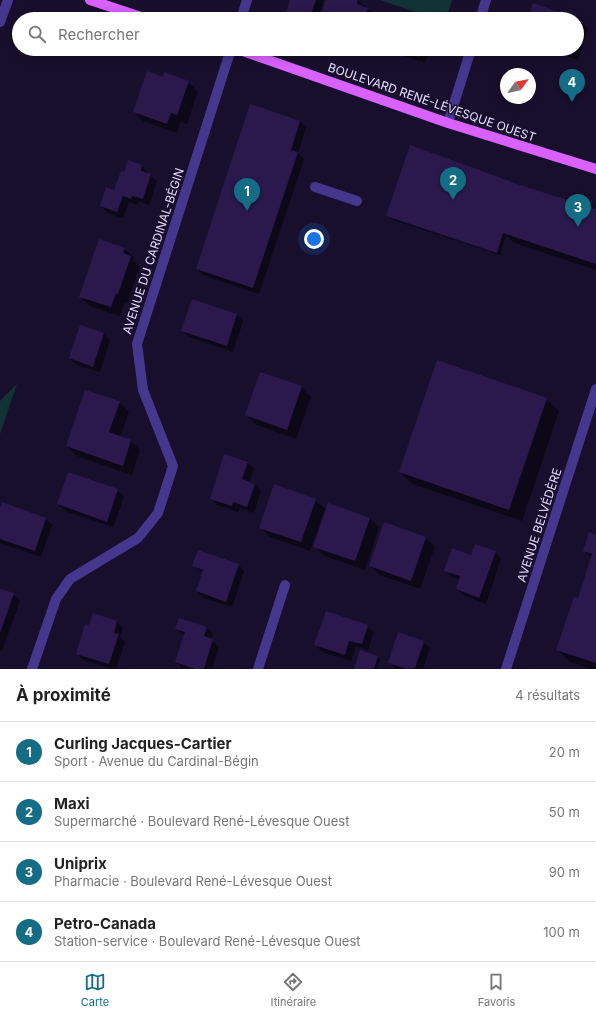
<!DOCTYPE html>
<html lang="fr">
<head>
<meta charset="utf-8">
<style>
	:root { --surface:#fff; --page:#f2f2f2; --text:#222; --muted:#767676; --line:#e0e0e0; --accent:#156c85 }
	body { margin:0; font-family:Inter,sans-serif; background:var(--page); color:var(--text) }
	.compass { position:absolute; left:500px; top:68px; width:36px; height:36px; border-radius:50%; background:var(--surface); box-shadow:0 2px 10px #0003; rotate:57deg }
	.you { position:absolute; left:314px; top:239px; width:14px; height:14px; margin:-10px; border:3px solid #fff; border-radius:50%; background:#1a73e8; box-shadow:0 0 0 6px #1a73e833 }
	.badge { display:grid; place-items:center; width:26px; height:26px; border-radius:50%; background:var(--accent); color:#fff; font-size:13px; font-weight:700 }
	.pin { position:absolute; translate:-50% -33px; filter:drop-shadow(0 1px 2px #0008) }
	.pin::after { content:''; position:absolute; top:21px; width:14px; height:12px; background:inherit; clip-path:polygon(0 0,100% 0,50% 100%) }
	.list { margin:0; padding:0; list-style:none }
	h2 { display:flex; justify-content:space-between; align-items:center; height:52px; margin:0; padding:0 16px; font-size:17px }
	h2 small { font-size:13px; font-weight:400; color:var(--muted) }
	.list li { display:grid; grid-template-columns:26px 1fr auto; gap:12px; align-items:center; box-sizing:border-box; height:60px; padding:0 16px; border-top:1px solid var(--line) }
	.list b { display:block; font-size:15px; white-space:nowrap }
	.list p { margin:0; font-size:13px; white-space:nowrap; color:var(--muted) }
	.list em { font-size:13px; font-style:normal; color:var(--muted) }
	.icon { flex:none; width:22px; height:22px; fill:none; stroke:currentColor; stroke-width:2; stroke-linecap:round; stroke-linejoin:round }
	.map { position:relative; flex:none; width:596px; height:669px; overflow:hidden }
	.search { position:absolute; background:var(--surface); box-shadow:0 2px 10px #0003; left:12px; right:12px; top:12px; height:44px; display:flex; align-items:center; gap:10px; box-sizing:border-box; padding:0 14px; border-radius:22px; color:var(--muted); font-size:15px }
	.sheet { height:292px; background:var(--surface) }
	nav { display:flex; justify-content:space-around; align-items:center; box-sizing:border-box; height:56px; border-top:1px solid var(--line); background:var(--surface); font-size:11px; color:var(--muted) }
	nav a { display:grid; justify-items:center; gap:2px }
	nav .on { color:var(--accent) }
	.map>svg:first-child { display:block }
</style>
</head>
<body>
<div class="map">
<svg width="596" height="669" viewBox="0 0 596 669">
	<rect width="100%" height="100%" fill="#180f2c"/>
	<!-- green -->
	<g fill="#113336">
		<path d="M380,0H452L446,19H436Z"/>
		<path d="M17,384L0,434V401Z"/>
	</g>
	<!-- shadow -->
	<g fill="#0007">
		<path d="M291,0H324L317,19H293L287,13Z"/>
		<path d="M327,0H358L378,19H320Z"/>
		<path d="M577,19L588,29L578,60L544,49H577Z"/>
		<path d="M383,49H430L425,63Z"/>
		<path d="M163,78L188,82L198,91L187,124L180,122L177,133L143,121L134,112Z"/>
		<path d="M300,121L306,128L298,153L304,159L259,294L203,275L197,269Z"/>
		<path d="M129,162L142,166L148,173V174L157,181L149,205L139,201L138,205L129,202L123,218L107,213L101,206L115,191L125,173Z"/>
		<path d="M520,185L596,210V270L514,243L506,235L500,255L390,219L387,216Z"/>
		<path d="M125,249L134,258L133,260L140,266L127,303L125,302L120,316L90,306L80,297Z"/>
		<path d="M193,300L237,315L243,321L233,352L189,337L182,331Z"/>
		<path d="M81,326L104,334L110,340L100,372L76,365L70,358Z"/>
		<path d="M301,387L311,397L296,439L255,424L246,415Z"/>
		<path d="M546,399L559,411L522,521L412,484L400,472Z"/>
		<path d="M119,402L129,412L120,437L131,441L140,450L132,475L77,456L67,446Z"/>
		<path d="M247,462L254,469L249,483L255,485L261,491L254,513L240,508L238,512L217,505L211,498Z"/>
		<path d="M117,490L124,497L113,527L65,511L58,504Z"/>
		<path d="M315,500L325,509L310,551L270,537L260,527Z"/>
		<path d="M0,511L46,519L52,525L41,557L0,543Z"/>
		<path d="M370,518L379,528L365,570L324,556L314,546Z"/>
		<path d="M596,534V669H591L570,662L557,650L578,599L592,558L584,551Z"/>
		<path d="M426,538L435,547L420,589L380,575L370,566Z"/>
		<path d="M495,552L501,558L486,604L463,595L457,589L460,580L452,577L445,570L472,557Z"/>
		<path d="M238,564L244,571L232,607L203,598L197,591L203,573L194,566Z"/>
		<path d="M0,590L13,594L20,601L2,651H0Z"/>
		<path d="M93,614L117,622L123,628L120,637L125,642L116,669H112L83,660L77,653L90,626Z"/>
		<path d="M367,626L374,632L368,650L356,646L351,661L322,652L316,645Z"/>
		<path d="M207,628L213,634L211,640L219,647L212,669L182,668L176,662L185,636L177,629Z"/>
		<path d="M423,642L430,648L423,669H396L389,663Z"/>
		<path d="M377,657L380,660L377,669H355Z"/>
	</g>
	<!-- building -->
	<g fill="#2b194e">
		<path d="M290,0H316L309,19H303L286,13Z"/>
		<path d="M326,0H358L357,4L368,8L365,19H319Z"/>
		<path d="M533,3L579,19L577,25V19H528Z"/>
		<path d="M395,49H422L419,57Z"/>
		<path d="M147,71L163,77L164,72L189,81L177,115L171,113L167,124L133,112Z"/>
		<path d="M250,104L300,121L291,150L298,152L253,288L196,269Z"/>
		<path d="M410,145L520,185L596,209V264L503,233L497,253L386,216Z"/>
		<path d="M128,160L142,165L141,171L151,174L143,199L132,196L131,199L123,196L117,212L100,206L106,187L114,190L121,171L124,172Z"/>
		<path d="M99,239L125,248L123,253L131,256L118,294L116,293L111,307L79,297Z"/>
		<path d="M192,299L237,314L227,346L181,331Z"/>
		<path d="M80,325L104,333L93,367L69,358Z"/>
		<path d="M437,360L547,398L509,510L399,472Z"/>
		<path d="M260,372L302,386L287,430L245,415Z"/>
		<path d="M85,390L120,401L109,432L131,440L123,466L66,446Z"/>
		<path d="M224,454L248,462L242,479L255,484L247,507L233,502L232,506L210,499Z"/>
		<path d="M68,472L118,489L107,522L57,504Z"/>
		<path d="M274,484L316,499L301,542L259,528Z"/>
		<path d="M2,502L46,518L35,551L0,539V508Z"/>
		<path d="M328,503L370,518L355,561L313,547Z"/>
		<path d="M384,522L426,537L411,581L369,566Z"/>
		<path d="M589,532L596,535V663L556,650L574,597L578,598L592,554L583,551Z"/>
		<path d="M475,544L496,551L479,598L456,589L460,576L444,571L452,548L471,555Z"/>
		<path d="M198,550L239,564L226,602L196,591L203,570L192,566Z"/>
		<path d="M0,589L14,593L0,633Z"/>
		<path d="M326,611L368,625L362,644L349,641L345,655L314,645Z"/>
		<path d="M93,613L117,621L114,633L119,634L109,664L76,654L85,624L89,625Z"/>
		<path d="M179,618L207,627L204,636L213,639L204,669H195L175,662L185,632L175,629Z"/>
		<path d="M398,632L424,641L415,668L407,669L388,663Z"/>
		<path d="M360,650L378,656L374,669H354Z"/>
	</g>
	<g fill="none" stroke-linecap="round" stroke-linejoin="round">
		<!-- minor -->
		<g stroke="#45378e" stroke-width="10">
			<path d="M241,19L247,0"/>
			<path d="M480,19L486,0"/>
			<path d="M0,22L8,0"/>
			<path d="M448,123L471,49"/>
			<path d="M315,187L357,201"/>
			<path d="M32,669L56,599L70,579L138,538L158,513L173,466L143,390L137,344L231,49"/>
			<path d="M258,669L285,585"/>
			<path d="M506,669L596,389"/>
		</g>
		<!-- major -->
		<g stroke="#d861ff" stroke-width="10">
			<path d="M90,0L147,19"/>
			<path d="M237,49L448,123L596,169"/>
		</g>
	</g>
	<g text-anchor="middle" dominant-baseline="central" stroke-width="3" stroke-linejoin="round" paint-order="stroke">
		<!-- street labels -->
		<g font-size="12" fill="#e3daff" stroke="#180f2c">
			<text transform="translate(432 102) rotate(19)">BOULEVARD RENÉ-LÉVESQUE OUEST</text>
			<text transform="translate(153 251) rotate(-72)">AVENUE DU CARDINAL-BÉGIN</text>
			<text transform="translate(539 525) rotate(-72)">AVENUE BELVÉDÈRE</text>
		</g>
	</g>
</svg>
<svg class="compass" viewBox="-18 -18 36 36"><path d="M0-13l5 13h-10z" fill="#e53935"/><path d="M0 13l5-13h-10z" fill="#767676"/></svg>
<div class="you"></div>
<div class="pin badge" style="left:247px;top:211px">1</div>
<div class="pin badge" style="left:453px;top:200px">2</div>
<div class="pin badge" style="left:578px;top:227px">3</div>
<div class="pin badge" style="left:572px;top:102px">4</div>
<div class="search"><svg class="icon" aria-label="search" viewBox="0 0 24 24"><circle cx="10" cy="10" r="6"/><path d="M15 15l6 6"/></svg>Rechercher</div>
</div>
<section class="sheet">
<h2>À proximité<small>4 résultats</small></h2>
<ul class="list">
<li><span class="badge">1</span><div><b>Curling Jacques-Cartier</b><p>Sport · Avenue du Cardinal-Bégin</p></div><em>20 m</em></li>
<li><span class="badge">2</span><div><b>Maxi</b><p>Supermarché · Boulevard René-Lévesque Ouest</p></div><em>50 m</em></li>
<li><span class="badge">3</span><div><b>Uniprix</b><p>Pharmacie · Boulevard René-Lévesque Ouest</p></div><em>90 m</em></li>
<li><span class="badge">4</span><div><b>Petro-Canada</b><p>Station-service · Boulevard René-Lévesque Ouest</p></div><em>100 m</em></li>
</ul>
</section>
<nav>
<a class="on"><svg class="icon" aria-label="map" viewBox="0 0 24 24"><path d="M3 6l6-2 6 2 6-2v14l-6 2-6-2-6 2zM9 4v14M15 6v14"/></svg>Carte</a>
<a><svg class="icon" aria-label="directions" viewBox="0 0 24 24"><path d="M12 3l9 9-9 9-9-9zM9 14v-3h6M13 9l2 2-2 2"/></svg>Itinéraire</a>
<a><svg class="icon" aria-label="saved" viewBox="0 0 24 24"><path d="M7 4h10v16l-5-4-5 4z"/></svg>Favoris</a>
</nav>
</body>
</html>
